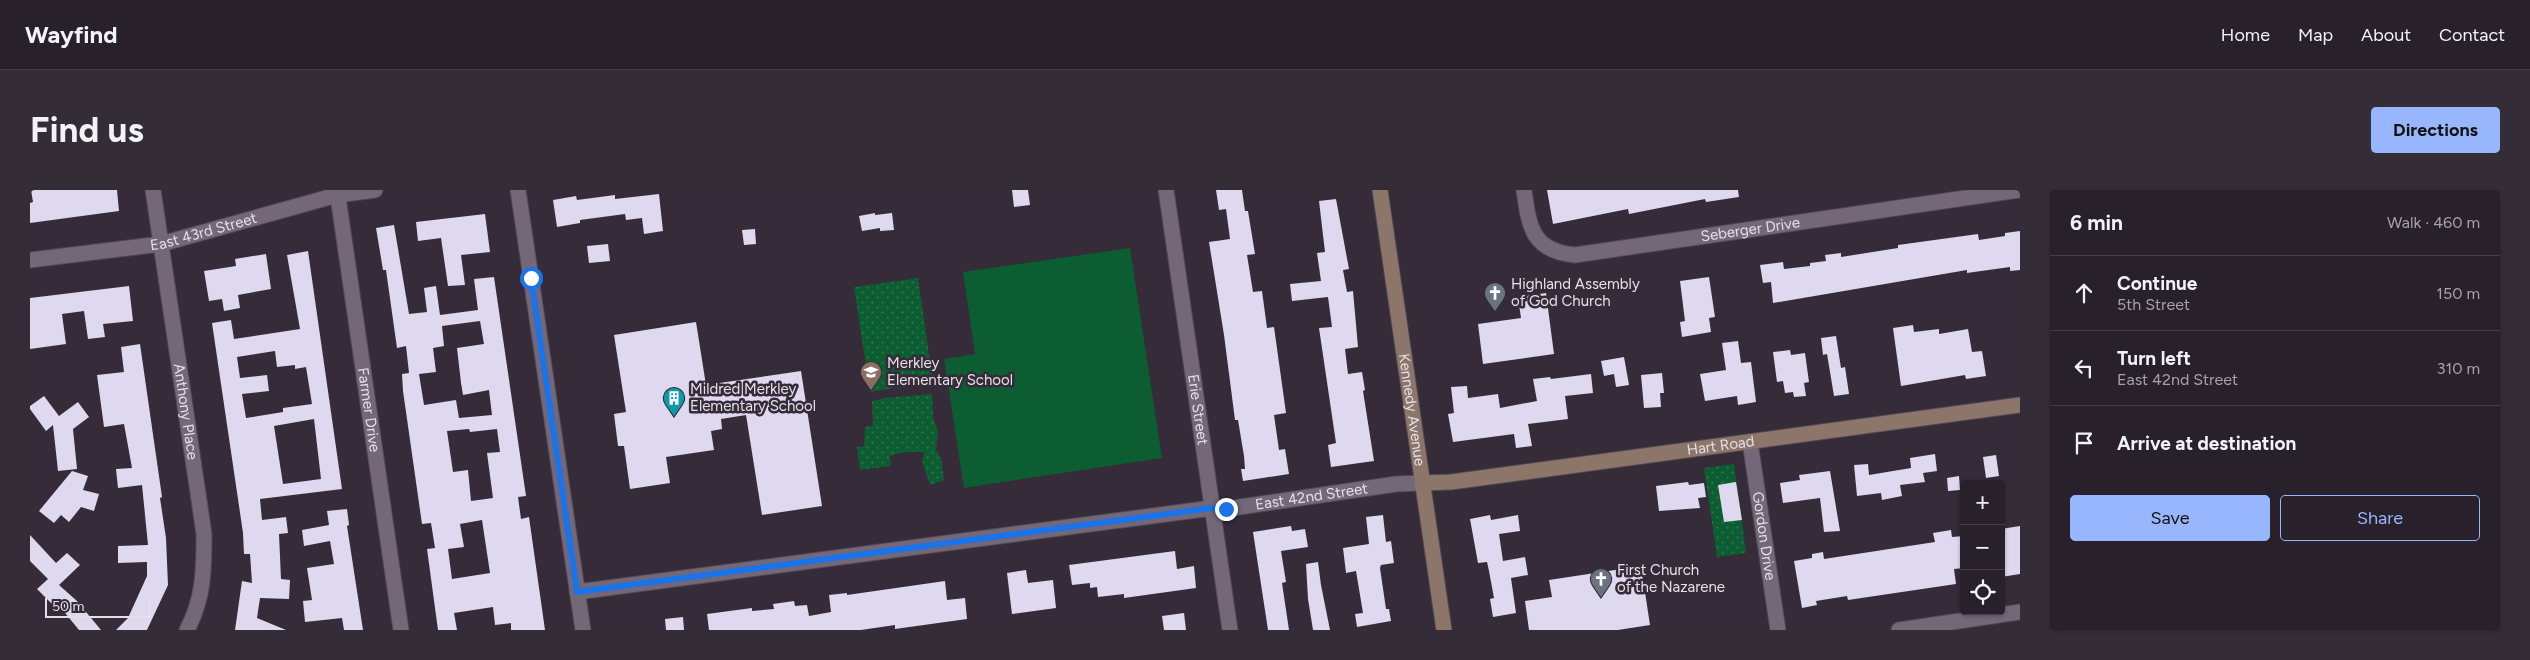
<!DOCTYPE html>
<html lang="en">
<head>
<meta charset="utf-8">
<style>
	:root { --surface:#28202b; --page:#342d37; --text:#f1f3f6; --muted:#a5a3a9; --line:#443e47; --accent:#97b6fd }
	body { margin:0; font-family:Figtree,sans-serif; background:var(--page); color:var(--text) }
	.controls { position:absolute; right:15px; bottom:15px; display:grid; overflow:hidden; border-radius:5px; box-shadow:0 1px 4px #0004 }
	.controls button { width:45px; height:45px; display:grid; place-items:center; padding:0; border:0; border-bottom:1px solid var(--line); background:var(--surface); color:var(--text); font:25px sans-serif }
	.scale { position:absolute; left:15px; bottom:12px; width:106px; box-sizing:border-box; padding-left:5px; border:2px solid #e6dfe8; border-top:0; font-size:14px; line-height:18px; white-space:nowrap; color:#e6dfe8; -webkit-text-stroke:4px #352b39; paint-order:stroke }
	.stop { position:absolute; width:15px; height:15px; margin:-11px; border:4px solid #1a73e8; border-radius:50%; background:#fff }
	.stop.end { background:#1a73e8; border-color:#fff; box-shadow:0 1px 5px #0008 }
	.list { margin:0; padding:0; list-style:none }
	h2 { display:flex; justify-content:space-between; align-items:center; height:65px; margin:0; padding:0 20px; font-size:21px }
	h2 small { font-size:16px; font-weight:400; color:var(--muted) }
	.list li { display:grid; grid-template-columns:32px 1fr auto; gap:15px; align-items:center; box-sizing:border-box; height:75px; padding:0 20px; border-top:1px solid var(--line) }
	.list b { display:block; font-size:19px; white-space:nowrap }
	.list p { margin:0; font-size:16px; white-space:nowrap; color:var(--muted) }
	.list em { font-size:16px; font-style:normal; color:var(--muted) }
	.actions { display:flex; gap:10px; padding:15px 20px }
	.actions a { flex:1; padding:11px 0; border:1px solid var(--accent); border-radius:5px; text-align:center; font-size:18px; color:var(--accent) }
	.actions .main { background:var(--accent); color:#111 }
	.icon { flex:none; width:28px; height:28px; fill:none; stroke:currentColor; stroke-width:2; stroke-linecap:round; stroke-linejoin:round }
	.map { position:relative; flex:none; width:1990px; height:440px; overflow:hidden; border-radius:5px }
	header { display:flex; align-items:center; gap:30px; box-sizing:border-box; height:70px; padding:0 25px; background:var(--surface); border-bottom:1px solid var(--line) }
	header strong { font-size:24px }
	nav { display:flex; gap:28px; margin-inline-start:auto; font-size:18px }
	.intro { display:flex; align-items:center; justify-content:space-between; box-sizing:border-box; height:120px; padding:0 30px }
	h1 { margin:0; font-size:35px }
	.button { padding:12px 22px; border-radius:5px; background:var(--accent); color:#111; font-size:18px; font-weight:700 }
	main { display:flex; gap:30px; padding:0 30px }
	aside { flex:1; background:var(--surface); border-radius:5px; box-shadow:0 1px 4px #0004 }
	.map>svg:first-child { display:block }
</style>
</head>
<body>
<header>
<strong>Wayfind</strong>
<nav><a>Home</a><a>Map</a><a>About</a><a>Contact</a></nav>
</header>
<div class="intro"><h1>Find us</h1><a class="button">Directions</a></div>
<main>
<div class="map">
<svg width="1990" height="440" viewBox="0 0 1990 440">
	<defs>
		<pattern id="grass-dots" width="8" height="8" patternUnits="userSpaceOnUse" patternTransform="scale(1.25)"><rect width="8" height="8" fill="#0c5d32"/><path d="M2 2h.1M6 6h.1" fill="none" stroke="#2f7450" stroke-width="1.8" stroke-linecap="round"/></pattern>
	</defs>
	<rect width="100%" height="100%" fill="#352b39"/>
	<!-- grass -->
	<g fill="url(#grass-dots)">
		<path d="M888,88L903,192L840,202L824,97Z"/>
		<path d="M902,204L903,227L908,241L906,260L911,268L914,290L900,295L892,271L894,262H874L860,266L861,276L830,280L827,257L834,256L835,237L843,236L842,211L855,208Z"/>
		<path d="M1704,274L1716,363L1687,367L1674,278Z"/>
	</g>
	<!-- garden -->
	<path fill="#0c5d32" d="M1100,58L1132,268L934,298L914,169L945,164L933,82Z"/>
	<!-- building -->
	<g fill="#ded9ee" fill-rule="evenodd">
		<path d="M1,0H87L89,21L0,33V13L3,12Z"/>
		<path d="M982,0H998L1000,15L984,17Z"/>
		<path d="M1186,0H1212L1215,21H1218L1225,64L1217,65L1223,102L1232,101L1237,138L1244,137L1256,223L1244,225L1249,260L1255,259L1259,284L1213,291L1211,279H1215L1214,266L1208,230H1205L1194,145L1179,52L1200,49L1196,19L1189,20Z"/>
		<path d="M1517,0H1708L1709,7L1676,12L1675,9L1599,24L1598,19L1523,34Z"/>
		<path d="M629,4L633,41L614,44L612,28L596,30L595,24L550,30V33L527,37L523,10L546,6L547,10L585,5V9Z"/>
		<path d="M1306,9L1319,79L1313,80L1317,102L1323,101L1328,157L1315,159L1318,184L1332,182L1335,200L1333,201L1344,271L1301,277L1298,255L1306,253L1289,138L1302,137L1298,107L1262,111L1260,94L1291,91L1287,63L1295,62L1289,11Z"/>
		<path d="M845,23V25L862,23L864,40L850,41V38L832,41L829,26Z"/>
		<path d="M455,24L460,62L431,65L435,95L418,96L411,48L388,51L386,32Z"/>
		<path d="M364,35L379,124L397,122L394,98L406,96L410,125L448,120L444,89L464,87L496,306L488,307L491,329L499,327L515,440H481V433L465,435L463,417L424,423L427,440H408L397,359L405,358L401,333L392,334L373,201L372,184L379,183L376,156L367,158L356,80H353L346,38ZM450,131L454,154L427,158L431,193L433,205L459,200L462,225L429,228L426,210L394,215L389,184L406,182L403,158L414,156L412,136ZM439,239L440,242L467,239L470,262L457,263L463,308L441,311L438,280L423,282L417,241ZM452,330L460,383L422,389L418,359L434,357L430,334Z"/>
		<path d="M725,39L726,54L714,55L712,40Z"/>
		<path d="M1990,41V80L1980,81V77L1937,83V80L1743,113L1741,92L1733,93L1730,75L1753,72L1754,79L1780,76V73L1796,71L1795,65L1811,63V67L1868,58V55L1948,44L1949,50L1975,46V43Z"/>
		<path d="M578,54L580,71L559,73L557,56Z"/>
		<path d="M278,61L312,299L230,309L232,330L256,327L258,343L249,344L251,389L260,390L259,409L230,408L227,428L256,440H205L212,391L222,393L220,364H214L213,343L182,133L201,130L204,149L270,139L257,65ZM245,161L247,177L265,175V179L276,177L282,214L253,218V222L216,228L212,204L239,201L237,185L210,188L207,167ZM284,229L291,289L253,294L244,236Z"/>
		<path d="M236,64L241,99L208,105L210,118L194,121L192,109L179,111L174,81L206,76L205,69Z"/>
		<path d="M1679,87L1685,127L1679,128L1681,142L1652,147L1650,132L1655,131L1650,91Z"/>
		<path d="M99,96L103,131L73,134L75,147L58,149L54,121L32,124L36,154L0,159V108Z"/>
		<path d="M1516,103L1524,164L1453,174L1448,134L1491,128L1488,107Z"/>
		<path d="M666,132L676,195L771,181L792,316L732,325L716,225L691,229L692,239L681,241L684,260L636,267L640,293L600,299L594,256H588L584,224L596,222L584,145Z"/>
		<path d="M1883,135L1884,142L1909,139V144L1938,139L1942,162L1952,161L1956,186L1936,189L1935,185L1871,196L1863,138Z"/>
		<path d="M1806,146L1811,178L1815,177L1819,204L1804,206L1797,164L1793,165L1791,148Z"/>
		<path d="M1708,151L1711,173L1721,172L1726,212L1708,215L1707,206L1675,211L1670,184L1696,180L1692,153Z"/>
		<path d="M110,154L132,307L130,308L136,348L138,395L117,440H86L98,428L117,386V372L88,373V356L118,355L112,295L88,298L86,279L102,278L94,234L74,237L67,185L94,182L91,157Z"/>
		<path d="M1760,160L1761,165L1775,163L1779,192L1774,193L1776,206L1764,207L1763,202L1755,203L1753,191L1747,192L1743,162Z"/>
		<path d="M1594,167L1599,195L1586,197L1584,184L1574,186L1571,171Z"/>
		<path d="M1632,183L1634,203H1630L1631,217L1614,218L1611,185Z"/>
		<path d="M1561,184L1563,203L1535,206L1538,229L1498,234L1502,256L1486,258L1484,244L1423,252L1418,224L1424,223L1421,197L1437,196L1438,208L1468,204L1470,218L1507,211L1503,189L1520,187L1521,189Z"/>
		<path d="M14,206L29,226L48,212L59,227L43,239L47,279L28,281L23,235L16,241L0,219V216Z"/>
		<path d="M1905,264L1907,281L1893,283L1895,292L1870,295L1872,306L1852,310L1851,303L1827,306L1824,275L1838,274L1839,285L1881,278L1880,268Z"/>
		<path d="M1966,265L1969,286L1956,288L1953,267Z"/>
		<path d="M42,281L58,286L53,300L69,304L64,321L51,317L39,332L31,325L24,333L9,321Z"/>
		<path d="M1800,281L1810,341L1794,342L1790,308L1753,313L1750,293L1770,290L1769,285Z"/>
		<path d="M1929,286L1930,300L1918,301L1917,288Z"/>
		<path d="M1658,292L1659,295L1674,293L1676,307L1668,308L1670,318L1629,321L1626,296Z"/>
		<path d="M1706,292L1712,330L1694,332L1688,295Z"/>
		<path d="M317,319L319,335L317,336L333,440H314L312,428L275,432L273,411L282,410L277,378L304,374L300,351L274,356L272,340L299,335L297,321Z"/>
		<path d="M1353,325L1356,352L1361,351L1364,373L1351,375L1350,378L1356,419H1359L1361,431L1327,437L1325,424L1333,423L1326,381L1316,383L1313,358L1339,354L1336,327Z"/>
		<path d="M1460,325L1461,330L1488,325L1490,341L1469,344L1473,371L1495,367L1498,385L1481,388L1486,423L1463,427L1460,409L1464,408L1459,381L1457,372L1448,373L1440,329Z"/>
		<path d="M1261,336L1262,341L1275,339L1278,357L1251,361L1256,392L1252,393L1259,440H1238L1223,342Z"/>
		<path d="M1990,336V384L1971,387V339Z"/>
		<path d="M1921,340L1922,347L1934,346V378L1924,379L1926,394L1818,410L1817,406L1786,411L1787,415L1772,418L1764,371L1782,368V364L1793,362L1794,369L1905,352L1903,343Z"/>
		<path d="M0,345L26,373L37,363L50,375L29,395L47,411L71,440H49L31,418L29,421L7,399L18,389L0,371Z"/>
		<path d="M1145,361L1147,379L1164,376L1166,398L1094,408V404L1068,407L1067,397L1060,398V393L1042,395L1039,375Z"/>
		<path d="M1288,372L1291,395L1300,440H1283L1278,409L1276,374Z"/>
		<path d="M1611,376L1620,435L1588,440H1499L1495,411L1522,407L1519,390Z"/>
		<path d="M996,380L998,393L1023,390L1026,418L982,424L977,383Z"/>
		<path d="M915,391L917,410L935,408L937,429L865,439V435L831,440H679L677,424L722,418V421L744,419L743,414L764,411L765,416L777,415L779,426L801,422L799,405L817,403V405Z"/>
		<path d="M1154,423L1156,440H1134L1132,426Z"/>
		<path d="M653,427L654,440H636L635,429Z"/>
	</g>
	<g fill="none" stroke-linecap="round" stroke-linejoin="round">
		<!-- street casing -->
		<g stroke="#514854" stroke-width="17">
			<g id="street">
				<path id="s1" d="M123,0L174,344C174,379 174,408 157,440"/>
				<path id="s2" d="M307,0L371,440"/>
				<path d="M488,0L553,440"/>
				<path id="s3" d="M1136,0L1200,440"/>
				<path id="s4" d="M1494,0C1499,37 1502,61 1545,65L1990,0"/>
				<path id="s5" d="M0,70L131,54L307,5L345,0"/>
				<path id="s6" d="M1720,252L1748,440"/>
				<path id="s7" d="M547,402L1182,318L1196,319L1366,294L1392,293"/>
				<path d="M1869,440L1990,422"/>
			</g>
		</g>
		<!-- secondary casing -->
		<g stroke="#514854" stroke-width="17">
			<g id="secondary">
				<path id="s8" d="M1350,0L1414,440"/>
				<path id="s9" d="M1392,293L1421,292L1990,215"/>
			</g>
		</g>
		<!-- street -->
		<use href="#street" stroke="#736778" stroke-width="15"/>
		<!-- secondary -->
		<use href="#secondary" stroke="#8c7569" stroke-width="15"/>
	</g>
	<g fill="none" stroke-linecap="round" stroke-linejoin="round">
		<!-- route -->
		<path stroke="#1a73e8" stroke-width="6" d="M501,88L547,402L1182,318L1196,319"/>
	</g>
	<!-- icons -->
	<defs>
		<g id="church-pin" transform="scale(1.125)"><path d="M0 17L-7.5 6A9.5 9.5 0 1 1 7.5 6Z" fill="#6b7280" stroke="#352b39"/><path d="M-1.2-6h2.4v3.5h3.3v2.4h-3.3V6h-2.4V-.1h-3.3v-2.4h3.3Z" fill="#fff"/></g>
		<g id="school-pin" transform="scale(1.125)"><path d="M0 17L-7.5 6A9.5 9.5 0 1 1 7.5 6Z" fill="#8d6e63" stroke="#352b39"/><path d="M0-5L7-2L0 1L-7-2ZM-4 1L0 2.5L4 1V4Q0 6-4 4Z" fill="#fff"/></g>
		<g id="building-pin" transform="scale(1.125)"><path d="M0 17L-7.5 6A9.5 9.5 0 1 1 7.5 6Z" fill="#0f9aa8" stroke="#352b39"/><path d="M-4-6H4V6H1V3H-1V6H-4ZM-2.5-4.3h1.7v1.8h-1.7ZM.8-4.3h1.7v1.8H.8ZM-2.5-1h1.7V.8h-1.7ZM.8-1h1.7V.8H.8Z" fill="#fff"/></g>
	</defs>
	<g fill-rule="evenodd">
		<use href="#church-pin" x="1465" y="103"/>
		<use href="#school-pin" x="841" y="182"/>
		<use href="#building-pin" x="644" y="208"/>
		<use href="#church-pin" x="1571" y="389"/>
	</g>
	<g text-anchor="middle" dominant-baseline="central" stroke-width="5" stroke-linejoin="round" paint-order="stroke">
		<!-- street labels -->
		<g font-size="15" fill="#e6dfe8" stroke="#352b39">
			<text stroke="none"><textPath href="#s4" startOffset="270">Seberger Drive</textPath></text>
			<text stroke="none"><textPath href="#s5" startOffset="176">East 43rd Street</textPath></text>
			<text stroke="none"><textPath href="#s2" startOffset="222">Farmer Drive</textPath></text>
			<text stroke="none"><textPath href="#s3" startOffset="222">Erie Street</textPath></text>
			<text stroke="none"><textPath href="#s8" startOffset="222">Kennedy Avenue</textPath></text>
			<text stroke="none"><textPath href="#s1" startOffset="224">Anthony Place</textPath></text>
			<text stroke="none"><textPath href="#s9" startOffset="301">Hart Road</textPath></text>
			<text stroke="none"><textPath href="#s7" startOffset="741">East 42nd Street</textPath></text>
			<text stroke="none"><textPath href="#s6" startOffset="95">Gordon Drive</textPath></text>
		</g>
		<!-- poi labels -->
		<g font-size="15" fill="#e6dfe8" stroke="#352b39" text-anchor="start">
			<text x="1481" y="94">Highland Assembly<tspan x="1481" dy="17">of God Church</tspan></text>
			<text x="857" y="173">Merkley<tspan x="857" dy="17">Elementary School</tspan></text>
			<text x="660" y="199">Mildred Merkley<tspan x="660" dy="17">Elementary School</tspan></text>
			<text x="1587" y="380">First Church<tspan x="1587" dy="17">of the Nazarene</tspan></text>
		</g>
	</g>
</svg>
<div class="controls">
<button>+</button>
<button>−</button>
<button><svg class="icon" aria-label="locate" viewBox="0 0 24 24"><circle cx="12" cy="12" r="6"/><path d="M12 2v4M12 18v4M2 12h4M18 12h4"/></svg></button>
</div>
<div class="scale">50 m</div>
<div class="stop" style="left:501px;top:88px"></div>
<div class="stop end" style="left:1196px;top:319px"></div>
</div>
<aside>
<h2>6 min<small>Walk · 460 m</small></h2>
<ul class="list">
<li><svg class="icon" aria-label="ahead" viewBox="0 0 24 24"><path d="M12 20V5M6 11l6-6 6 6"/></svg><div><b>Continue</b><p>5th Street</p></div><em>150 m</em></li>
<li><svg class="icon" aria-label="left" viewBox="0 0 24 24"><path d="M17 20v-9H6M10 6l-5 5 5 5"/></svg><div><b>Turn left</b><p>East 42nd Street</p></div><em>310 m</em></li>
<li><svg class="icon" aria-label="arrive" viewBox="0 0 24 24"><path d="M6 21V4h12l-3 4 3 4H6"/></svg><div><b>Arrive at destination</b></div></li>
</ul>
<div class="actions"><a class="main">Save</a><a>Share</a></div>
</aside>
</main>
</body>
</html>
